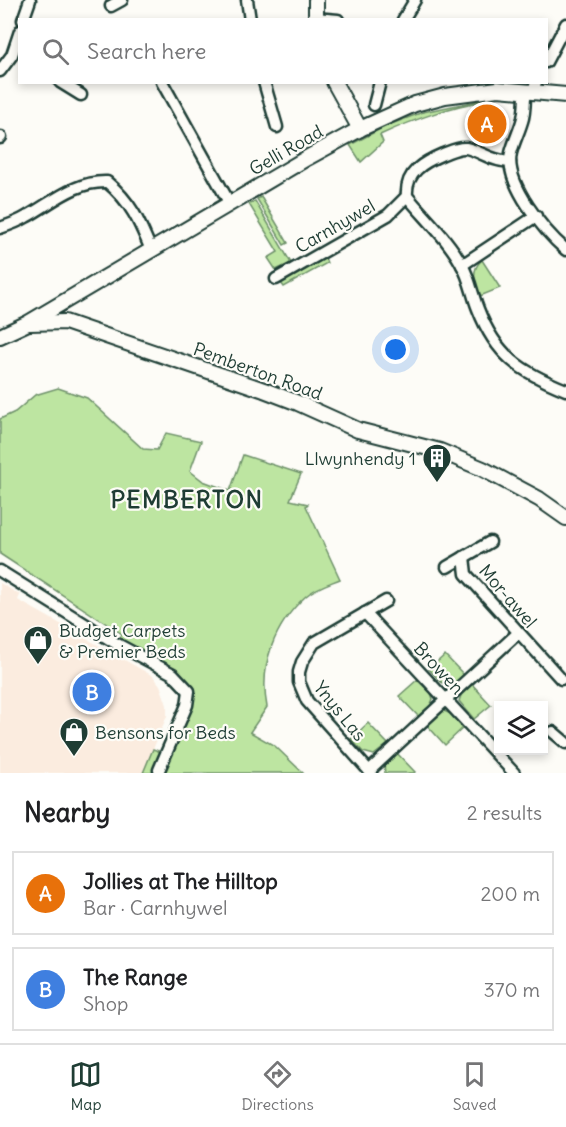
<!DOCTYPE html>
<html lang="en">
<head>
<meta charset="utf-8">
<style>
	:root { --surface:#fff; --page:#f2f2f2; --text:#202124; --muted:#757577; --line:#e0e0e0; --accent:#1f3d34 }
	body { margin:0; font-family:Delius,sans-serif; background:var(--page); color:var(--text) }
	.controls { position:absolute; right:18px; bottom:18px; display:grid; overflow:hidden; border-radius:0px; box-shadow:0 3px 9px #0003 }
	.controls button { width:54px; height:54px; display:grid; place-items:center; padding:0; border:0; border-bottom:2px solid var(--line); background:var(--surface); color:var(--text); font:30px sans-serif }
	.you { position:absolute; left:396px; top:350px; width:21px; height:21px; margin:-15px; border:4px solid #fff; border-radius:50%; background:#1a73e8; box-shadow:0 0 0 9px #1a73e833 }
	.badge { display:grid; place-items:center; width:39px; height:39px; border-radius:50%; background:var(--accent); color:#fff; font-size:20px; font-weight:700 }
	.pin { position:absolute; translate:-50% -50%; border:3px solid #fff; box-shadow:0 2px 6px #0006 }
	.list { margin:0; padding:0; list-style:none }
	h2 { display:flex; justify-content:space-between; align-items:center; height:78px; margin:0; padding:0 24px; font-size:26px }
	h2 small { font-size:20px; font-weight:400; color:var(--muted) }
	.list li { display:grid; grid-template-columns:39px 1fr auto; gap:18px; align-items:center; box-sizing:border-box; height:84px; margin:0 12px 12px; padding:0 12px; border:2px solid var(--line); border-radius:0px }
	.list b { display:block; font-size:22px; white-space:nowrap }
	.list p { margin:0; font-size:20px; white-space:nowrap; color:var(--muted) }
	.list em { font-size:20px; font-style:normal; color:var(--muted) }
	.icon { flex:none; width:33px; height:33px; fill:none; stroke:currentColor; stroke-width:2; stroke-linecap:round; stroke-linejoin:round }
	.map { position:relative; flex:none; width:566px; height:773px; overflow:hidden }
	.search { position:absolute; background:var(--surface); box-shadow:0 3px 9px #0003; left:18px; right:18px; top:18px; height:66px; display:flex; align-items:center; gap:15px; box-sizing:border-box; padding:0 21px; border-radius:0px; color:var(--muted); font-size:22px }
	.sheet { height:270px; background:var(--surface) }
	nav { display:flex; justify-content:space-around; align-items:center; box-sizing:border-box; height:84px; border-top:2px solid var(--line); background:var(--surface); font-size:16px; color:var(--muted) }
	nav a { display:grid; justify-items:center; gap:3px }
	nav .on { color:var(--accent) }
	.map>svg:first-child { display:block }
</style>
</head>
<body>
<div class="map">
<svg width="566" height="773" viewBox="0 0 566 773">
	<rect width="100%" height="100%" fill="#fdfcf7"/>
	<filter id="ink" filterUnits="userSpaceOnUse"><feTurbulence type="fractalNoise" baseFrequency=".0167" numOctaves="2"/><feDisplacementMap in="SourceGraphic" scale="12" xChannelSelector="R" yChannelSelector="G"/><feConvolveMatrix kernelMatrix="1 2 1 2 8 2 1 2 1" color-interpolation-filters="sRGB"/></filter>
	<g filter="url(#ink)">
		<!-- built -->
		<path fill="#fbecdf" d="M0,583L20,595L18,600L153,676L160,685L167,705V716L143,773H0Z"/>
		<!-- green -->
		<g fill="#bde5a1" stroke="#6e916a" stroke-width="1.5">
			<path d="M482,100H491L494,102C464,100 408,122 380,135L383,142L361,162L350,145L386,126L423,112Z"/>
			<path d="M261,197L288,243L284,245L257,199Z"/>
			<path d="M255,201L291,263L276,270L268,258L278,252L249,204Z"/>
			<path d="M325,258L327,263L284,287L281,283Z"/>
			<path d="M482,260L500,288L480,296C475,282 470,270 482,260Z"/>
			<path d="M58,388L87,398L143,449L157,450L166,433L201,441L190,471L203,481L230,491L243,455L301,474L290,500L308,504L306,506L340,579C328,584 315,588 306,596C274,625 259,665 267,707L250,732L275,746L303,773H143L153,749L161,752C168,736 185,713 183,695C181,677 132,653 117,644L122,634L119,632L0,554V419L15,412L35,395Z"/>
			<path d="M445,655L464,675L456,682L447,685L441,682L429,669Z"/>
			<path d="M417,680L431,693L433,699L430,706L418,716L399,696Z"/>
			<path d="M471,683L491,705L474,719L459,701L463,690Z"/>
			<path d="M444,711L451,714L464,727L445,745L426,724L441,712Z"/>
			<path d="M368,723L388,744L374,755L363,752L351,739Z"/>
			<path d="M395,751L415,772L414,773H385L384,764Z"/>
		</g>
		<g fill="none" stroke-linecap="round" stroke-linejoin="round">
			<!-- minor casing -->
			<g stroke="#1f3d34" stroke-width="15">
				<g id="minor">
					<path d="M247,0L250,20"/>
					<path d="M111,6L122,0"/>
					<path d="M315,18L338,20"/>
					<path d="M23,20L30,0"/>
					<path d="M403,20L415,0"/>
					<path d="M546,62L566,24"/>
					<path d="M0,71L12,55L20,31"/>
					<path d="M60,82L81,95"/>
					<path d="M162,82L230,204"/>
					<path d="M264,82L277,127"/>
					<path d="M525,90C525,99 525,109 523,118C520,130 514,141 511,153C504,183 545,232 566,250"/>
					<path d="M533,91L536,82"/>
					<path d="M374,105L380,82"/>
					<path d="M0,138L1,137"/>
					<path d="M510,162C490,161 481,151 466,148C458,147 451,151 443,154C424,162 405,172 407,196C425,218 449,240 462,265C470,279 472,294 478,309C496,356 521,372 566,390"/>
					<path d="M0,228C9,225 18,222 26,217C53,202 75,181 107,182C131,202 139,221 151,250"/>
					<path d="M462,265L536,216"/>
					<path d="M276,279L388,215L407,196"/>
					<path d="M464,557L466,574L561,679"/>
					<path d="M447,567L490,542"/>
					<path d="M0,571L117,644L173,674L189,691L187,705L159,770"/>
					<path d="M365,613L514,773"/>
					<path d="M553,732L566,743"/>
					<path d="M369,771L518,633"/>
					<path d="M371,773L307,701L299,682V672L302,662L314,643L386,601"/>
				</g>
			</g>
			<!-- major casing -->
			<g stroke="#1f3d34" stroke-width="18">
				<g id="major">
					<path d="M316,20V0"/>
					<path d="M334,82L360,129"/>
					<path d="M30,323L65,322L264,390L298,403L358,430L440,451L483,469L539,499L566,518"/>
					<path d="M0,336L28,323L307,158L360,129L415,104L445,96L498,89L566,95"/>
				</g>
			</g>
			<!-- minor -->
			<use href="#minor" stroke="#fdfcf7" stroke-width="10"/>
			<!-- major -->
			<use href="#major" stroke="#fdfcf7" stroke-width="14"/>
		</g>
	</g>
	<!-- icons -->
	<defs>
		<g id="building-pin" transform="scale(1.5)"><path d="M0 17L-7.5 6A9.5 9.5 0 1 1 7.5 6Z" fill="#1f3d34" stroke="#fdfcf7"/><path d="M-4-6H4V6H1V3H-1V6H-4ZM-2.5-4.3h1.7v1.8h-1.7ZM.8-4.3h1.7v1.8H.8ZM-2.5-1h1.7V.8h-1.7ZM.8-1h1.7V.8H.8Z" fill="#fff"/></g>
		<g id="shop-pin" transform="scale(1.5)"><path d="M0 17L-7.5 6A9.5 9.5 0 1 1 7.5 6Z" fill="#1f3d34" stroke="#fdfcf7"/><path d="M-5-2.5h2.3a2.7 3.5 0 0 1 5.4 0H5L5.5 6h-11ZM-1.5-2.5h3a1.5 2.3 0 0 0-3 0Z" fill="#fff"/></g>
	</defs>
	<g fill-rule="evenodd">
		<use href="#building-pin" x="437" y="458"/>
		<use href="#shop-pin" x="38" y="640"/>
		<use href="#shop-pin" x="74" y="732"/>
	</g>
	<g text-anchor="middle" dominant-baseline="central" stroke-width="4.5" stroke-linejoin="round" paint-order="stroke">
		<!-- street labels -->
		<g font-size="18" fill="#1f3d34" stroke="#fdfcf7">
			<text transform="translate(286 150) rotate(-30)">Gelli Road</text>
			<text transform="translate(335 226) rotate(-30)">Carnhywel</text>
			<text transform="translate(258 371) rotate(20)">Pemberton Road</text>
			<text transform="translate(508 596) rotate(49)">Mor-awel</text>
			<text transform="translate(439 668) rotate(47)">Browen</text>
			<text transform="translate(340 711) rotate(51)">Ynys Las</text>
		</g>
		<!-- poi labels -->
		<g font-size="18" fill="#1f3d34" stroke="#fdfcf7" text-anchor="start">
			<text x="416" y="458" text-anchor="end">Llwynhendy 1</text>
			<text x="59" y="630">Budget Carpets<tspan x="59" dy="21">&amp; Premier Beds</tspan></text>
			<text x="95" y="732">Bensons for Beds</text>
		</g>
		<!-- district labels -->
		<g font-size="24" font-weight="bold" letter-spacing="1.5" fill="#1f3d34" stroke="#fdfcf7">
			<text x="187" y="499">PEMBERTON</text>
		</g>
	</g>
</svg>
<div class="controls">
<button><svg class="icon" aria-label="layers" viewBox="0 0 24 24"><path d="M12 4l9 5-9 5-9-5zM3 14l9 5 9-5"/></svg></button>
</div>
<div class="you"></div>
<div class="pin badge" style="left:487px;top:124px;background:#e8710a">A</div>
<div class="pin badge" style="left:92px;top:692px;background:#3f7fe0">B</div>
<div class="search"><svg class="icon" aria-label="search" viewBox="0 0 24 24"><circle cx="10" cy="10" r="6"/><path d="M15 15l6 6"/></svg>Search here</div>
</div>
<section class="sheet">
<h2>Nearby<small>2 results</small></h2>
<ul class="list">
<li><span class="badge" style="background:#e8710a">A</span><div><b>Jollies at The Hilltop</b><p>Bar · Carnhywel</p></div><em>200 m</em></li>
<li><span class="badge" style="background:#3f7fe0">B</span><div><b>The Range</b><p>Shop</p></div><em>370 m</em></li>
</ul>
</section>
<nav>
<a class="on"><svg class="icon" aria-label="map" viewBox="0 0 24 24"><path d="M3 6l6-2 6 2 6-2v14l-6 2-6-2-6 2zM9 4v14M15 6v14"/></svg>Map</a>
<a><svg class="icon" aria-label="directions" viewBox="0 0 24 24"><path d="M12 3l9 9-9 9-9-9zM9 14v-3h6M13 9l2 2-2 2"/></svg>Directions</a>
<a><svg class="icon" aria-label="saved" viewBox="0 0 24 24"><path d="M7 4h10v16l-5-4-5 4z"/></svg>Saved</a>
</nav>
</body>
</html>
